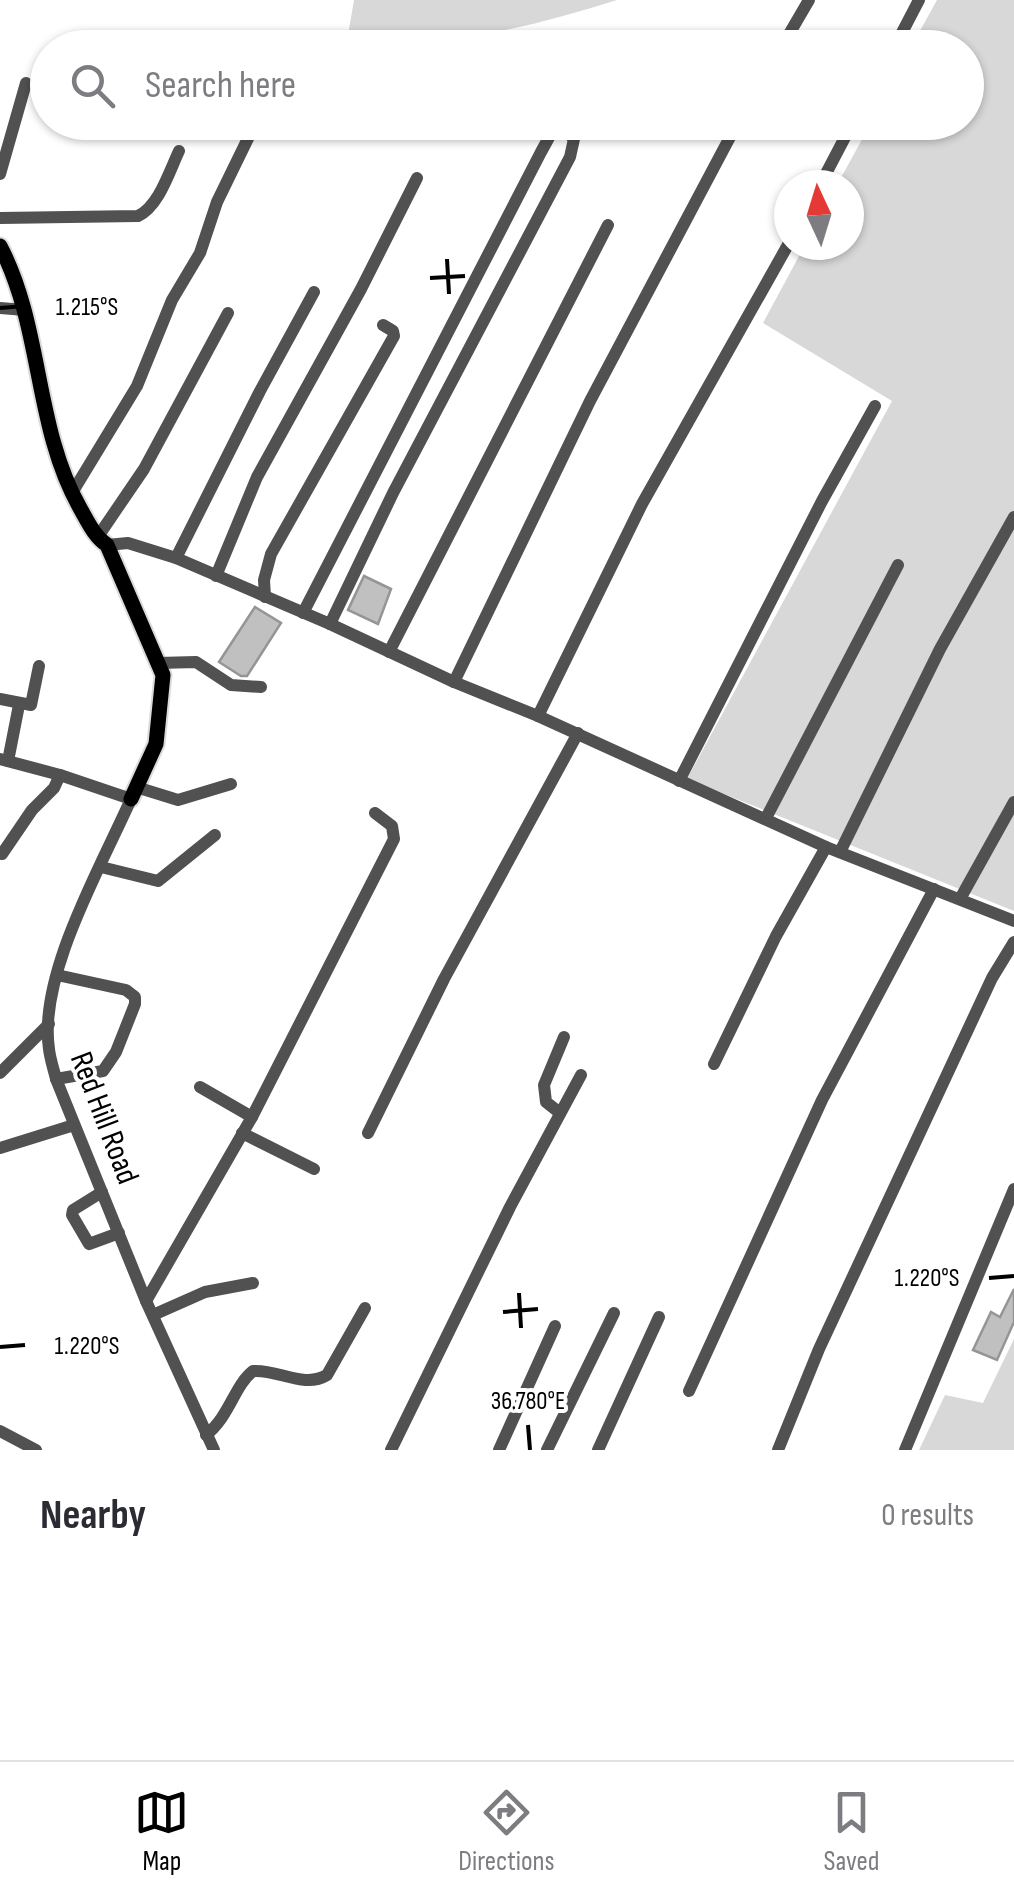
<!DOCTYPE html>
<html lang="en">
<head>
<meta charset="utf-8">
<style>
	:root { --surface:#fff; --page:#f2f2f3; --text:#2b2b33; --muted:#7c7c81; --line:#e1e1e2; --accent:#000 }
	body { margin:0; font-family:"Sofia Sans Condensed",sans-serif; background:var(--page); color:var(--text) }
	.compass { position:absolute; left:774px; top:170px; width:90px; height:90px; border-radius:50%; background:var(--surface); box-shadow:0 2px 8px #0004; rotate:356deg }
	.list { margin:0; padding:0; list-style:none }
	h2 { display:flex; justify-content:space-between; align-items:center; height:130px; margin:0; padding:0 40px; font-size:42px }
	h2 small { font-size:32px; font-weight:400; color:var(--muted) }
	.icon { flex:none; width:55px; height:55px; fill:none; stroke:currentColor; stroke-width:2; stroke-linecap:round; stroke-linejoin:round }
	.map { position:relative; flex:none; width:1014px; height:1450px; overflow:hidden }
	.search { position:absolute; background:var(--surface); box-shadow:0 2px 8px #0004; left:30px; right:30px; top:30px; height:110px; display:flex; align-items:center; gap:25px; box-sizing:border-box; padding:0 35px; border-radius:55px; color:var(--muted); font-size:38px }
	.sheet { height:310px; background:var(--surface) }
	nav { display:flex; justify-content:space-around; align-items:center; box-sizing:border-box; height:140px; border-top:2px solid var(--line); background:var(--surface); font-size:28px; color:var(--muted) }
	nav a { display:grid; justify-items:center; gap:5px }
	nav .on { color:var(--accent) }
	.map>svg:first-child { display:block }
</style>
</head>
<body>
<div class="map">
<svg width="1014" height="1450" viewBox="0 0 1014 1450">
	<rect width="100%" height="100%" fill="#fff"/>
	<!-- green -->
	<g fill="#d8d8d8">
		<path d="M354,0H617C530,28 438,48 346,47Z"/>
		<path d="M937,0H1014V911L687,779L892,401L763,323L805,245H849V185H837L871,123L966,122V48L911,47Z"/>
		<path d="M1014,1339V1450H919L945,1395L983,1403Z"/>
	</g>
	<!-- building -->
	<g fill="#c0c0c0" stroke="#959595" stroke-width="2.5">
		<path d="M364,576L391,589L378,624L348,610Z"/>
		<path d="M255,607L281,623L247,676H241L219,662Z"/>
		<path d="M1014,1289V1322L997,1360L973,1350L991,1312L1000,1317Z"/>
	</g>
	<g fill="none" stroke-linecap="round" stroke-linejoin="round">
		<!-- major casing -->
		<g stroke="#dbdbdb" stroke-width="19">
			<path id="major" d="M0,246C43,328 34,427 80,508C88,522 94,536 107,545L163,675L156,744L131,799"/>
		</g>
		<!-- minor -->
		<g stroke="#515151" stroke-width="12">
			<path d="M781,48L809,0"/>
			<path d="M894,48L919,0"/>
			<path d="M0,174L26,83"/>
			<path d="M820,185L853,122"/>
			<path d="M0,218L138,216C159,206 169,172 179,151"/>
			<path d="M0,308L25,310"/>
			<path d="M72,493L137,386L172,300L200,253L217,202L256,122"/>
			<path d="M97,538L144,469L228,313"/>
			<path d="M107,545L128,543L176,558L330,624L454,682L538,716L826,847L1014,921"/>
			<path d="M176,558L260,391L314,292"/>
			<path d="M216,576L257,477L361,289L417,178"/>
			<path d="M265,597L264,580L271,554L394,336L393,331L383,325"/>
			<path d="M303,613L541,152L552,132L565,130L574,139L570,157L393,493L330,624"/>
			<path d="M389,652L608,225"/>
			<path d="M158,663L196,662L231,685L261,687"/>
			<path d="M454,682L590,401L738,122"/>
			<path d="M0,699L31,705L39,666"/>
			<path d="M538,716L642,504L789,243"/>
			<path d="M0,759L60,775L131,799C101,867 38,975 49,1049C50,1059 54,1070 56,1079L146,1301L214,1450"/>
			<path d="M8,761L19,705"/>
			<path d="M679,781L822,501L875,406"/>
			<path d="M136,787L178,800L231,784"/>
			<path d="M766,818L898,565"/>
			<path d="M840,852L940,649L1014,517"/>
			<path d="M2,854L32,810L54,788L60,775"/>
			<path d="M101,867L158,881L215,835"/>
			<path d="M960,899L1014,802"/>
			<path d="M714,1064L776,936L826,847"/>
			<path d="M0,1073L49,1024"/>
			<path d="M56,1079L103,1071L116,1052L135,1004V997L126,990L57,975"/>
			<path d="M560,1113L546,1102L544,1085L564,1037"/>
			<path d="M252,1117L394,839L392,826L375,813"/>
			<path d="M242,1133L314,1169"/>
			<path d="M368,1133L444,979L578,733"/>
			<path d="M0,1148L74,1125"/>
			<path d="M102,1192L73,1210L72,1215L89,1244L119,1233"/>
			<path d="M146,1301L252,1117L200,1087"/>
			<path d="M153,1315L205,1292L253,1283"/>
			<path d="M689,1391L822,1100L934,889"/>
			<path d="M0,1431L36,1450"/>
			<path d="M206,1435C230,1416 234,1386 253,1371C278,1369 304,1389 327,1375L365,1308"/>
			<path d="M391,1450L510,1207L581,1075"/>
			<path d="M499,1450L555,1326"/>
			<path d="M547,1450L614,1313"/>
			<path d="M598,1450L659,1317"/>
			<path d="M778,1450L819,1349L992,978L1014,942"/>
			<path d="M905,1450L1014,1189"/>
		</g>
		<!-- major -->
		<use href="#major" stroke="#000" stroke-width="15"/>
	</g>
	<!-- ticks -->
	<path fill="none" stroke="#000" stroke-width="4" d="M447,259L449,294M430,278L465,276M0,308L25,306M989,1278L1014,1276M519,1293L521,1328M503,1312L538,1309M0,1347L25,1345M528,1425L530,1450"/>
	<g text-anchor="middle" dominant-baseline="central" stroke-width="8" stroke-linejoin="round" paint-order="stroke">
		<!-- street labels -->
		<g font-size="32" fill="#000" stroke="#fff">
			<text transform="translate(104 1118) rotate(69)">Red Hill Road</text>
		</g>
	</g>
	<g font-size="25" text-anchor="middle" fill="#000" stroke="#fff" stroke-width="8" stroke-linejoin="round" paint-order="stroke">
		<text x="87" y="315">1.215°S</text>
		<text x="927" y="1286">1.220°S</text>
		<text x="87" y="1354">1.220°S</text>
		<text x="528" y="1409">36.780°E</text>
	</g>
</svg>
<svg class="compass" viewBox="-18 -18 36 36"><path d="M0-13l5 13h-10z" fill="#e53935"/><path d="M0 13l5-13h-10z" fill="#7c7c81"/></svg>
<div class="search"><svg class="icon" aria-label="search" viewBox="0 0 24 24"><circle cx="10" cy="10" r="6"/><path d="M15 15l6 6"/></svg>Search here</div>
</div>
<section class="sheet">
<h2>Nearby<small>0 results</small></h2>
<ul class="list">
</ul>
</section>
<nav>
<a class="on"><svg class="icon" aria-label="map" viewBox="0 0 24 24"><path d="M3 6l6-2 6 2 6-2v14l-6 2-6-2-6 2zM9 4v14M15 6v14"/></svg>Map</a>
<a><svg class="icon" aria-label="directions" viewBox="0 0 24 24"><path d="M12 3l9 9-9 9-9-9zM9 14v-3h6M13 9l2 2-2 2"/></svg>Directions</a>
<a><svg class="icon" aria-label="saved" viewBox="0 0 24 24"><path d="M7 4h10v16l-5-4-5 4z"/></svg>Saved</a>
</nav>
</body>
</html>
